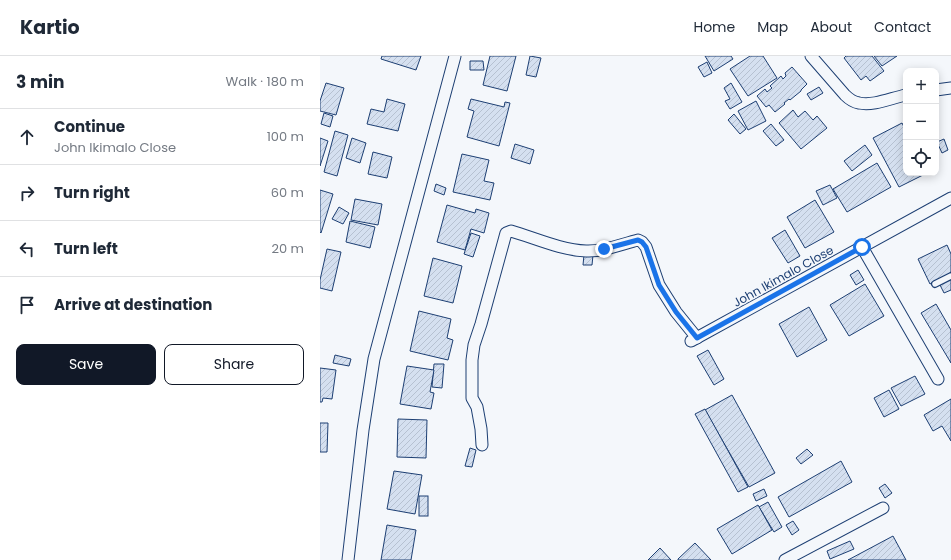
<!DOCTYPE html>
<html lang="en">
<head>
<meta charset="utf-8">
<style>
	:root { --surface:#fff; --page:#f2f2f3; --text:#1f2937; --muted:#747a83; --line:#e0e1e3; --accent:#111827 }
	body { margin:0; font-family:Poppins,sans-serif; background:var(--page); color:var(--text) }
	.controls { position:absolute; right:12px; top:12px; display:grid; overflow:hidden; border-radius:8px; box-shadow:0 2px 10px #0003 }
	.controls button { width:36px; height:36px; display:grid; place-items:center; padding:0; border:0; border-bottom:1px solid var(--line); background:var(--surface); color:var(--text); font:20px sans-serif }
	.stop { position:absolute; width:12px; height:12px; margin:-9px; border:3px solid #1a73e8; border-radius:50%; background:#fff }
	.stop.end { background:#1a73e8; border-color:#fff; box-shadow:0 1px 4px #0008 }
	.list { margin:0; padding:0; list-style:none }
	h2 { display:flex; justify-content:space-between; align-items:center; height:52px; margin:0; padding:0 16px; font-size:17px }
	h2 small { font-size:13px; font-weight:400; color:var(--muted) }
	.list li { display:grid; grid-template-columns:26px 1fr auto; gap:12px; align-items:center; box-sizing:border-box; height:56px; padding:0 16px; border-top:1px solid var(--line) }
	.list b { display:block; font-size:15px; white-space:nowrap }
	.list p { margin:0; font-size:13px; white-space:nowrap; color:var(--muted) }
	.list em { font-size:13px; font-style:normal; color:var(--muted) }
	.actions { display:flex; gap:8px; padding:12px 16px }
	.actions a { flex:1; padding:9px 0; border:1px solid var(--accent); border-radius:8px; text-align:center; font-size:14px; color:var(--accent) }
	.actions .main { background:var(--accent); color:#fff }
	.icon { flex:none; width:22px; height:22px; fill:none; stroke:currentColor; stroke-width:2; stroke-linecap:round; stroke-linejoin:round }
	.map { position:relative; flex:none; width:631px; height:504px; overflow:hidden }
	header { display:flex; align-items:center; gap:24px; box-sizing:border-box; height:56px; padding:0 20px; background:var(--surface); border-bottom:1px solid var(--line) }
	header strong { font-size:19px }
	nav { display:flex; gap:22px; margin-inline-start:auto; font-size:14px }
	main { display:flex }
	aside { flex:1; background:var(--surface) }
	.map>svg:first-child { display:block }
</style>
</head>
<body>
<header>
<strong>Kartio</strong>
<nav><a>Home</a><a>Map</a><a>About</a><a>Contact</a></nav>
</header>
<main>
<aside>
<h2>3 min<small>Walk · 180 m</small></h2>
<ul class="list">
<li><svg class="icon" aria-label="ahead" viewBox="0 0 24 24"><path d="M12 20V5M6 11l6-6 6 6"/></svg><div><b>Continue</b><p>John Ikimalo Close</p></div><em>100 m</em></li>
<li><svg class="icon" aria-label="right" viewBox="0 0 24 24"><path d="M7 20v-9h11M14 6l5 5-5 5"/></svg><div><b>Turn right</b></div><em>60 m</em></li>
<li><svg class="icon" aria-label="left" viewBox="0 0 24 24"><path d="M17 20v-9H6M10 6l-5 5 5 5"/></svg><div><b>Turn left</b></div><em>20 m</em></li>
<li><svg class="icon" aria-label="arrive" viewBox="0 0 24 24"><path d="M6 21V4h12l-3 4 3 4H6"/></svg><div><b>Arrive at destination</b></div></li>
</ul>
<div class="actions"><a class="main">Save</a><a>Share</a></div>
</aside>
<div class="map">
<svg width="631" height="504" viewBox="0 0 631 504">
	<defs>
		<pattern id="building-hatch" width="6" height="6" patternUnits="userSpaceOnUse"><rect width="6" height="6" fill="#d5e0f0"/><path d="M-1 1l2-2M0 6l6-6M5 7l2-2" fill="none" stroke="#b6c1d1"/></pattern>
	</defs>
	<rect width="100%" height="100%" fill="#f4f7fb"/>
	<!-- building -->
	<g fill="url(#building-hatch)" stroke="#1d3f73">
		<path d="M62,0H101L96,14L61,3Z"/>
		<path d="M170,0H196L187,35L163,29Z"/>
		<path d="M210,0L221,2L216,21L206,19Z"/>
		<path d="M385,0H411L413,3L394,15Z"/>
		<path d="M430,0H443L457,22L428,40L410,13Z"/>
		<path d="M526,0H552L564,15L550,25L546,20L541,24L524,2Z"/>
		<path d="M554,0H577L562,10Z"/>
		<path d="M150,5H163L164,14H150Z"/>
		<path d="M387,6L392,17L384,21L378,11Z"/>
		<path d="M472,11L487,28L481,34V35L470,44L469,43L464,47L465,48L455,56L449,49L446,51L437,40L445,33L447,36L452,32L450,30L461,20L463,23L466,20L465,17Z"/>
		<path d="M6,27L24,32L16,59L0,55V45Z"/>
		<path d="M411,27L422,46L410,53L405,45L410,43L404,32Z"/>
		<path d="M499,31L503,37L491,44L487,38Z"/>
		<path d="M67,43L85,48L78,75L47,68L51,53L64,56Z"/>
		<path d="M151,43L184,51L185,46L190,47L179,90L147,81L154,55L148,53Z"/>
		<path d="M436,45L446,65L428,74L418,55Z"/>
		<path d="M473,54L478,61L485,55L493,64L497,60L507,72L481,93L459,67Z"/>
		<path d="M4,57L13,60L10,71L1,68Z"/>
		<path d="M414,58L426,73L420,78L408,64Z"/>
		<path d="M582,67L586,75V117H607L579,131L553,82Z"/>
		<path d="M451,68L464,84L456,90L443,75Z"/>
		<path d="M15,75L28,79L17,120L4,116Z"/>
		<path d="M0,82L8,85L0,110Z"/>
		<path d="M32,82L46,87L40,107L26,102Z"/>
		<path d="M624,83L628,94L622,97L617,86Z"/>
		<path d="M195,88L214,94L210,108L191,102Z"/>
		<path d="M545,89L552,99L532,115L524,105Z"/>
		<path d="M53,96L72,101L67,122L48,118Z"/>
		<path d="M142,98L169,104L164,125L174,127L170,144L133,136Z"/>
		<path d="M557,107L571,131L527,156L513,133Z"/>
		<path d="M116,128L126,132L124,139L114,135Z"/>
		<path d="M510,129L517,142L503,149L496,135Z"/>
		<path d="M0,134L13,138L1,177L0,176Z"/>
		<path d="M35,143L62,148L58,169L31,164Z"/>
		<path d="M495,144L514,176L485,192L467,161Z"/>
		<path d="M127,149L155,157L156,153L169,157L164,177L151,173L145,194L117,186Z"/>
		<path d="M19,151L29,157L23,168L12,163Z"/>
		<path d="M30,165L55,171L50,192L26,186Z"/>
		<path d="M465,174L480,200L468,207L452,182Z"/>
		<path d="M151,177L160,180L153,201L144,198Z"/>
		<path d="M627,189L631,198V217L610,228L598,203Z"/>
		<path d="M7,193L21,196L12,235L0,232V224Z"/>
		<path d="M264,199H273L272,209H263Z"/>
		<path d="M113,202L142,210L133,247L104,240Z"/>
		<path d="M538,214L544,224L536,229L530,219Z"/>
		<path d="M631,223V234L624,237L620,229Z"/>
		<path d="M545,228L564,260L529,280L510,249Z"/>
		<path d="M616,248L631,274V307L601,257Z"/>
		<path d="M489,251L507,284L477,301L459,268Z"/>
		<path d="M99,255L131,263L127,282L133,284L128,304L90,295Z"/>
		<path d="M388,294L404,323L394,329L377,300Z"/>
		<path d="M15,299L31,303L29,310L13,307Z"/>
		<path d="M114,308H124L122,332L112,331Z"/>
		<path d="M87,310L114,314L110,336L114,337L111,353L80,348Z"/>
		<path d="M0,312L16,314L12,343L3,342L2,346H0Z"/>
		<path d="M595,320L605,338L581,350L571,332Z"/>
		<path d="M569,334L579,353L564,361L554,342Z"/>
		<path d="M412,339L455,417L429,431L385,354Z"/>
		<path d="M631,343V385L622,370L613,375L604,359Z"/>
		<path d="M385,353L428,431L418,436L375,358Z"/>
		<path d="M78,363L107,364L106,402L77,401Z"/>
		<path d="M0,367H8L7,396H0Z"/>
		<path d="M150,392L156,394L152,411L145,410Z"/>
		<path d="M487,393L493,399L481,408L476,402Z"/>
		<path d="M521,405L532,426L469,461L458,441Z"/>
		<path d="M74,415L102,419L95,458L67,453Z"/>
		<path d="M565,428L572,437L565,442L559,432Z"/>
		<path d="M444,433L447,440L436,445L433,438Z"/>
		<rect x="99" y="440" width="9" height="20"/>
		<path d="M448,446L462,471L454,476L439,451Z"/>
		<path d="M438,449L452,474L412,498L397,473Z"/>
		<path d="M473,465L479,474L472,479L466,469Z"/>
		<path d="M67,469L96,474L91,504H61Z"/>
		<path d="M573,480L586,504H528Z"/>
		<path d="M530,485L534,493L510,503L507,495Z"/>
		<path d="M375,487L391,504H358V503Z"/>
		<path d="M340,492L351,504H328Z"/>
	</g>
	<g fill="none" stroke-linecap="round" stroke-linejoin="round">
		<!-- service casing -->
		<g stroke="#1d3f73" stroke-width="8">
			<path id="service" d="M615,228L631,220"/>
		</g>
		<!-- minor casing -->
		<g stroke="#1d3f73" stroke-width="13">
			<g id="minor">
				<path d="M491,0L525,39C529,43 533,46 539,47C554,50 571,42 586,39"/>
				<path d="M616,34L631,32"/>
				<path d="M542,191L618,323"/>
				<path d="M371,285L631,142"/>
				<path d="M162,389L161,373L157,351L152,342V304L154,289L161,268L186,177L191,175C215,182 241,194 266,195C283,196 302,188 318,184L322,186L326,191L339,229L356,256L377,282"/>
				<path d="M28,504L43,374L54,303L135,0"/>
				<path d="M465,504L563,452"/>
			</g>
		</g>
		<!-- service -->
		<use href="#service" stroke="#f4f7fb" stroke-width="5.5"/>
		<!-- minor -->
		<use href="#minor" stroke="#f4f7fb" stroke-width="11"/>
	</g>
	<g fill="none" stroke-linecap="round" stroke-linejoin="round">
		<!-- route -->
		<path stroke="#1a73e8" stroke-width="5" d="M284,193L318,184L322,186L326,191L339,229L356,256L377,282L542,191"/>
	</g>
	<g text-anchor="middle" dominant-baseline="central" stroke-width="3" stroke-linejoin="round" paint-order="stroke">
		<!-- street labels -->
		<g font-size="12" fill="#1d3f73" stroke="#f4f7fb">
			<text transform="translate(463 220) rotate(-29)">John Ikimalo Close</text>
		</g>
	</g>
</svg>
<div class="controls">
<button>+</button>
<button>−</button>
<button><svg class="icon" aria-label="locate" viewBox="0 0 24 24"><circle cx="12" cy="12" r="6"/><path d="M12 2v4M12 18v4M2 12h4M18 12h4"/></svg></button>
</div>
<div class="stop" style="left:542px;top:191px"></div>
<div class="stop end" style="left:284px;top:193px"></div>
</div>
</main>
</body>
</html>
